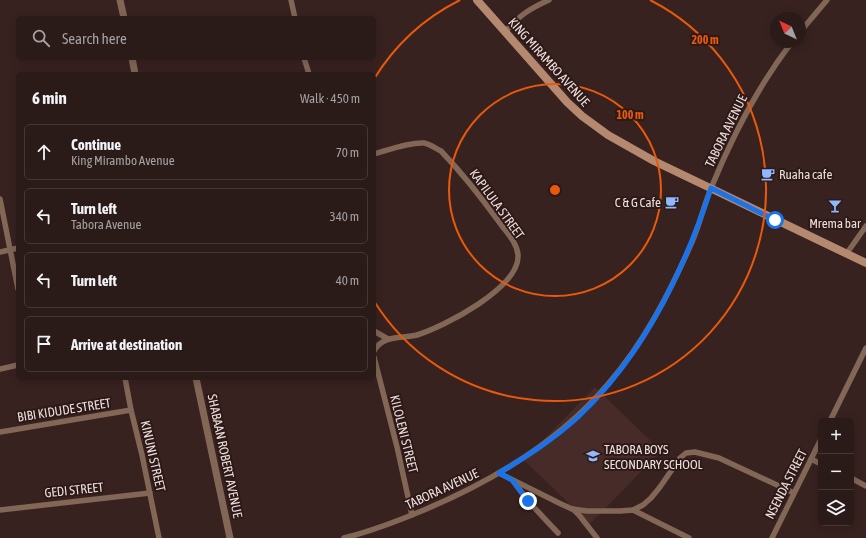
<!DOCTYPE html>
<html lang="en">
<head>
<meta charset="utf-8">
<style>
	:root { --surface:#2a1a18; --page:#322321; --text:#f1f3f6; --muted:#a5a1a2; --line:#463837 }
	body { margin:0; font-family:"Asap Condensed",sans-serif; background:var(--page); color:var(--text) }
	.controls { position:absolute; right:12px; bottom:12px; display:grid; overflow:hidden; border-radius:6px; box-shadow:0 2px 10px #0003 }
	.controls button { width:36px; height:36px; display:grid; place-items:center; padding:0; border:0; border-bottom:1px solid var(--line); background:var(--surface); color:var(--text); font:20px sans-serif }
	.compass { position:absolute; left:770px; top:12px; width:36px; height:36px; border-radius:50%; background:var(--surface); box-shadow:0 2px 10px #0003; rotate:317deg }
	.stop { position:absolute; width:12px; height:12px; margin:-9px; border:3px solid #1a73e8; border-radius:50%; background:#fff }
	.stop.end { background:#1a73e8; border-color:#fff; box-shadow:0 1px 4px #0008 }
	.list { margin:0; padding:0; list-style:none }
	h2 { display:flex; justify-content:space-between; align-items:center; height:52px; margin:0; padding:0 16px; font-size:17px }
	h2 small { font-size:13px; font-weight:400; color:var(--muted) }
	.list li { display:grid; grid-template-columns:26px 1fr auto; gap:12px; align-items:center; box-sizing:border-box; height:56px; margin:0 8px 8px; padding:0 8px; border:1px solid var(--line); border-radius:6px }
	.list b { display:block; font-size:15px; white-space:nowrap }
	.list p { margin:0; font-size:13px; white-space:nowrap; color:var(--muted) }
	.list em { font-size:13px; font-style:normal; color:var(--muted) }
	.icon { flex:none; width:22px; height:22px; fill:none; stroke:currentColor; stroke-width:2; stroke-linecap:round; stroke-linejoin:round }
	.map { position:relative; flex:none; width:866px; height:538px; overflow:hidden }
	.search { position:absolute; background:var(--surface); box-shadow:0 2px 10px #0003; left:16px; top:16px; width:360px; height:44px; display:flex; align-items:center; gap:10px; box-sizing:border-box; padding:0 14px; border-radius:6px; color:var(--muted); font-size:15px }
	.panel { position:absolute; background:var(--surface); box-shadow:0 2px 10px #0003; left:16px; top:72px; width:360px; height:308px; border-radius:6px }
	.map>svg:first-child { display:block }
</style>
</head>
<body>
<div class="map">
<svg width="866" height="538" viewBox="0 0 866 538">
	<rect width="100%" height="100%" fill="#382220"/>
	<!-- built -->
	<path fill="#462b28" d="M595,387L661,451L590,524L524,460Z"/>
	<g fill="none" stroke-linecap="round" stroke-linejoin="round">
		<!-- minor -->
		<g stroke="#826757" stroke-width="5.5">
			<path d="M291,0L295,18"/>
			<path d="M506,31C520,15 529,9 549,0"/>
			<path d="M800,32L827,0"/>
			<path d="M304,58L309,74"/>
			<path d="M374,154C388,150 409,142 424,143C430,144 435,148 441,151C462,173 481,197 499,222C506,232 517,242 518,255C520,288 443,327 417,335C402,339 383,334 374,351"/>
			<path d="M0,199L18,289"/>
			<path d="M0,252L18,248"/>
			<path d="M847,253L866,226"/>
			<path d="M374,331L388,339"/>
			<path d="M374,357L397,447L412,515"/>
			<path d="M0,369L18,365"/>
			<path d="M125,378L131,410L142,455L159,538"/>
			<path d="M830,421L866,348"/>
			<path d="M0,432L131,410"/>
			<path d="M811,459L821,464"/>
			<path d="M499,473L561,504L572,509L587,511H620L633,510L643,505L651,498L660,487L680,458L686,453L695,452L719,458L794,493"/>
			<path d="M851,478L866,486"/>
			<path d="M514,482L528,501L558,533"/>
			<path d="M573,509L579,515L597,538"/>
			<path d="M0,510L150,493"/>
			<path d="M633,510L689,538"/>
			<path d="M344,538C372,531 398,521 424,510C493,481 559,442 608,384C644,343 670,292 692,242C700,224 704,204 712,186C733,135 758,86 792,42"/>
			<path d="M772,538L821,439"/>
		</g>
		<!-- tertiary -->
		<g stroke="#826757" stroke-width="7">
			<path d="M120,0L124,18"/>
			<path d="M132,58L135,74"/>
			<path d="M196,378L230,538"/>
		</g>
		<!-- secondary -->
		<path stroke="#b48970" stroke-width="8" d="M477,0L567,102L582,116L608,135L654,161L866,263"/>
	</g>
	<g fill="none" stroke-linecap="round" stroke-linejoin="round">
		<!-- route -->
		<path stroke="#1a73e8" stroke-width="5" d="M528,501L512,480L499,473C527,456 554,439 578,417C643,356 684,271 711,188L775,220"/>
	</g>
	<!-- distance rings -->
	<g fill="none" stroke="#e8590c" stroke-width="2">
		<circle cx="555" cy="190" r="106"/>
		<path d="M374 79A212 212 0 0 1 460 0M650 0A212 212 0 1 1 374 301"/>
	</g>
	<!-- icons -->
	<defs>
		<g id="cafe-bare" transform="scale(1.08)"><path d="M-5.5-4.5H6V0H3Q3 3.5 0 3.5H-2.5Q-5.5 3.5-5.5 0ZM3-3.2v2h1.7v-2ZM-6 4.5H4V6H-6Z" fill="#90b8fd" stroke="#2d1917" stroke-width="2.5" paint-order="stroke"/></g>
		<g id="bar-bare" transform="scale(1.08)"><path d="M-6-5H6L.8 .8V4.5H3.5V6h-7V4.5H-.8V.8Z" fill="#90b8fd" stroke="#2d1917" stroke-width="2.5" paint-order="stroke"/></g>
		<g id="school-bare" transform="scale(1.08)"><path d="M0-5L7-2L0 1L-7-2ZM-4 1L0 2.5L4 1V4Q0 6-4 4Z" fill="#90b8fd" stroke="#2d1917" stroke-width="2.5" paint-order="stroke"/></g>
	</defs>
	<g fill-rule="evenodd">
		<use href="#cafe-bare" x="768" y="174"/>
		<use href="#cafe-bare" x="672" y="202"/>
		<use href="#bar-bare" x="835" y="206"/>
		<use href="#school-bare" x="593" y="456"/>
	</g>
	<g text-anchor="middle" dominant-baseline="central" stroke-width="4" stroke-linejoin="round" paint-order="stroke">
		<!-- street labels -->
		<g font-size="13" fill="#eddedc" stroke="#2d1917">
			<text transform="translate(549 62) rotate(48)">KING MIRAMBO AVENUE</text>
			<text transform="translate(726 131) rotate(-64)">TABORA AVENUE</text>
			<text transform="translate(497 204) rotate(54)">KAPILULA STREET</text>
			<text transform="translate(64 410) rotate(-9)">BIBI KIDUDE STREET</text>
			<text transform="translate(404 434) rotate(76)">KILOLENI STREET</text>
			<text transform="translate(153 456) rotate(77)">KINUNI STREET</text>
			<text transform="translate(225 456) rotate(78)">SHABAAN ROBERT AVENUE</text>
			<text transform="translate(786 484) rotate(-63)">NSENDA STREET</text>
			<text transform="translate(442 489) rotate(-25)">TABORA AVENUE</text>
			<text transform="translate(74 490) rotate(-6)">GEDI STREET</text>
		</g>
		<!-- poi labels -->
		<g font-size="13" fill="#eddedc" stroke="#2d1917" text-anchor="start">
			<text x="779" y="174">Ruaha cafe</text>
			<text x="661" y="202" text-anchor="end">C &amp; G Cafe</text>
			<text x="835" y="223" text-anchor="middle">Mrema bar</text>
			<text x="604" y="449">TABORA BOYS<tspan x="604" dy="15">SECONDARY SCHOOL</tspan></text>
		</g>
	</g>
	<circle cx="555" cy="190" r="6" fill="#e8590c" stroke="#2d1917" stroke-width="2"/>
	<g font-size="12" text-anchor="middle" font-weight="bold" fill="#e8590c" stroke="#2d1917" stroke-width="4" stroke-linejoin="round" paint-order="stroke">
		<text x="705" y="44">200 m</text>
		<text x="630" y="119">100 m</text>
	</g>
</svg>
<div class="controls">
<button>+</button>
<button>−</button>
<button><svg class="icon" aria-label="layers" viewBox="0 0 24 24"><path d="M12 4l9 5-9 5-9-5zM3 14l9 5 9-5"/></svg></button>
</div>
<svg class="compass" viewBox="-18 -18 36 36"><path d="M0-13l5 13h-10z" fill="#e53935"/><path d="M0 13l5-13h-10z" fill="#a5a1a2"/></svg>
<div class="stop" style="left:775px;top:220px"></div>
<div class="stop end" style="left:528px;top:501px"></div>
<div class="search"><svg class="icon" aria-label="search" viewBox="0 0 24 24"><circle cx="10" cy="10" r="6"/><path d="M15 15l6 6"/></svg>Search here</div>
<section class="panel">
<h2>6 min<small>Walk · 450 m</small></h2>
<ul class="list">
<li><svg class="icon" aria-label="ahead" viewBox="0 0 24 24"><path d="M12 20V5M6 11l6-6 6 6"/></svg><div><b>Continue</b><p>King Mirambo Avenue</p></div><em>70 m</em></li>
<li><svg class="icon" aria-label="left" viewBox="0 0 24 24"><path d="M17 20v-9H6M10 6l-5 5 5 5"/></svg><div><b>Turn left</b><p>Tabora Avenue</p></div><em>340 m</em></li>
<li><svg class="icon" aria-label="left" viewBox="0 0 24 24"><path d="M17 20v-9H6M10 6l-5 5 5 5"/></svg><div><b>Turn left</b></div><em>40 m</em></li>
<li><svg class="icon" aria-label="arrive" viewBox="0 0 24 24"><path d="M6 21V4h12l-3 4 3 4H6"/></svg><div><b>Arrive at destination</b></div></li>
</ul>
</section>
</div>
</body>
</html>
